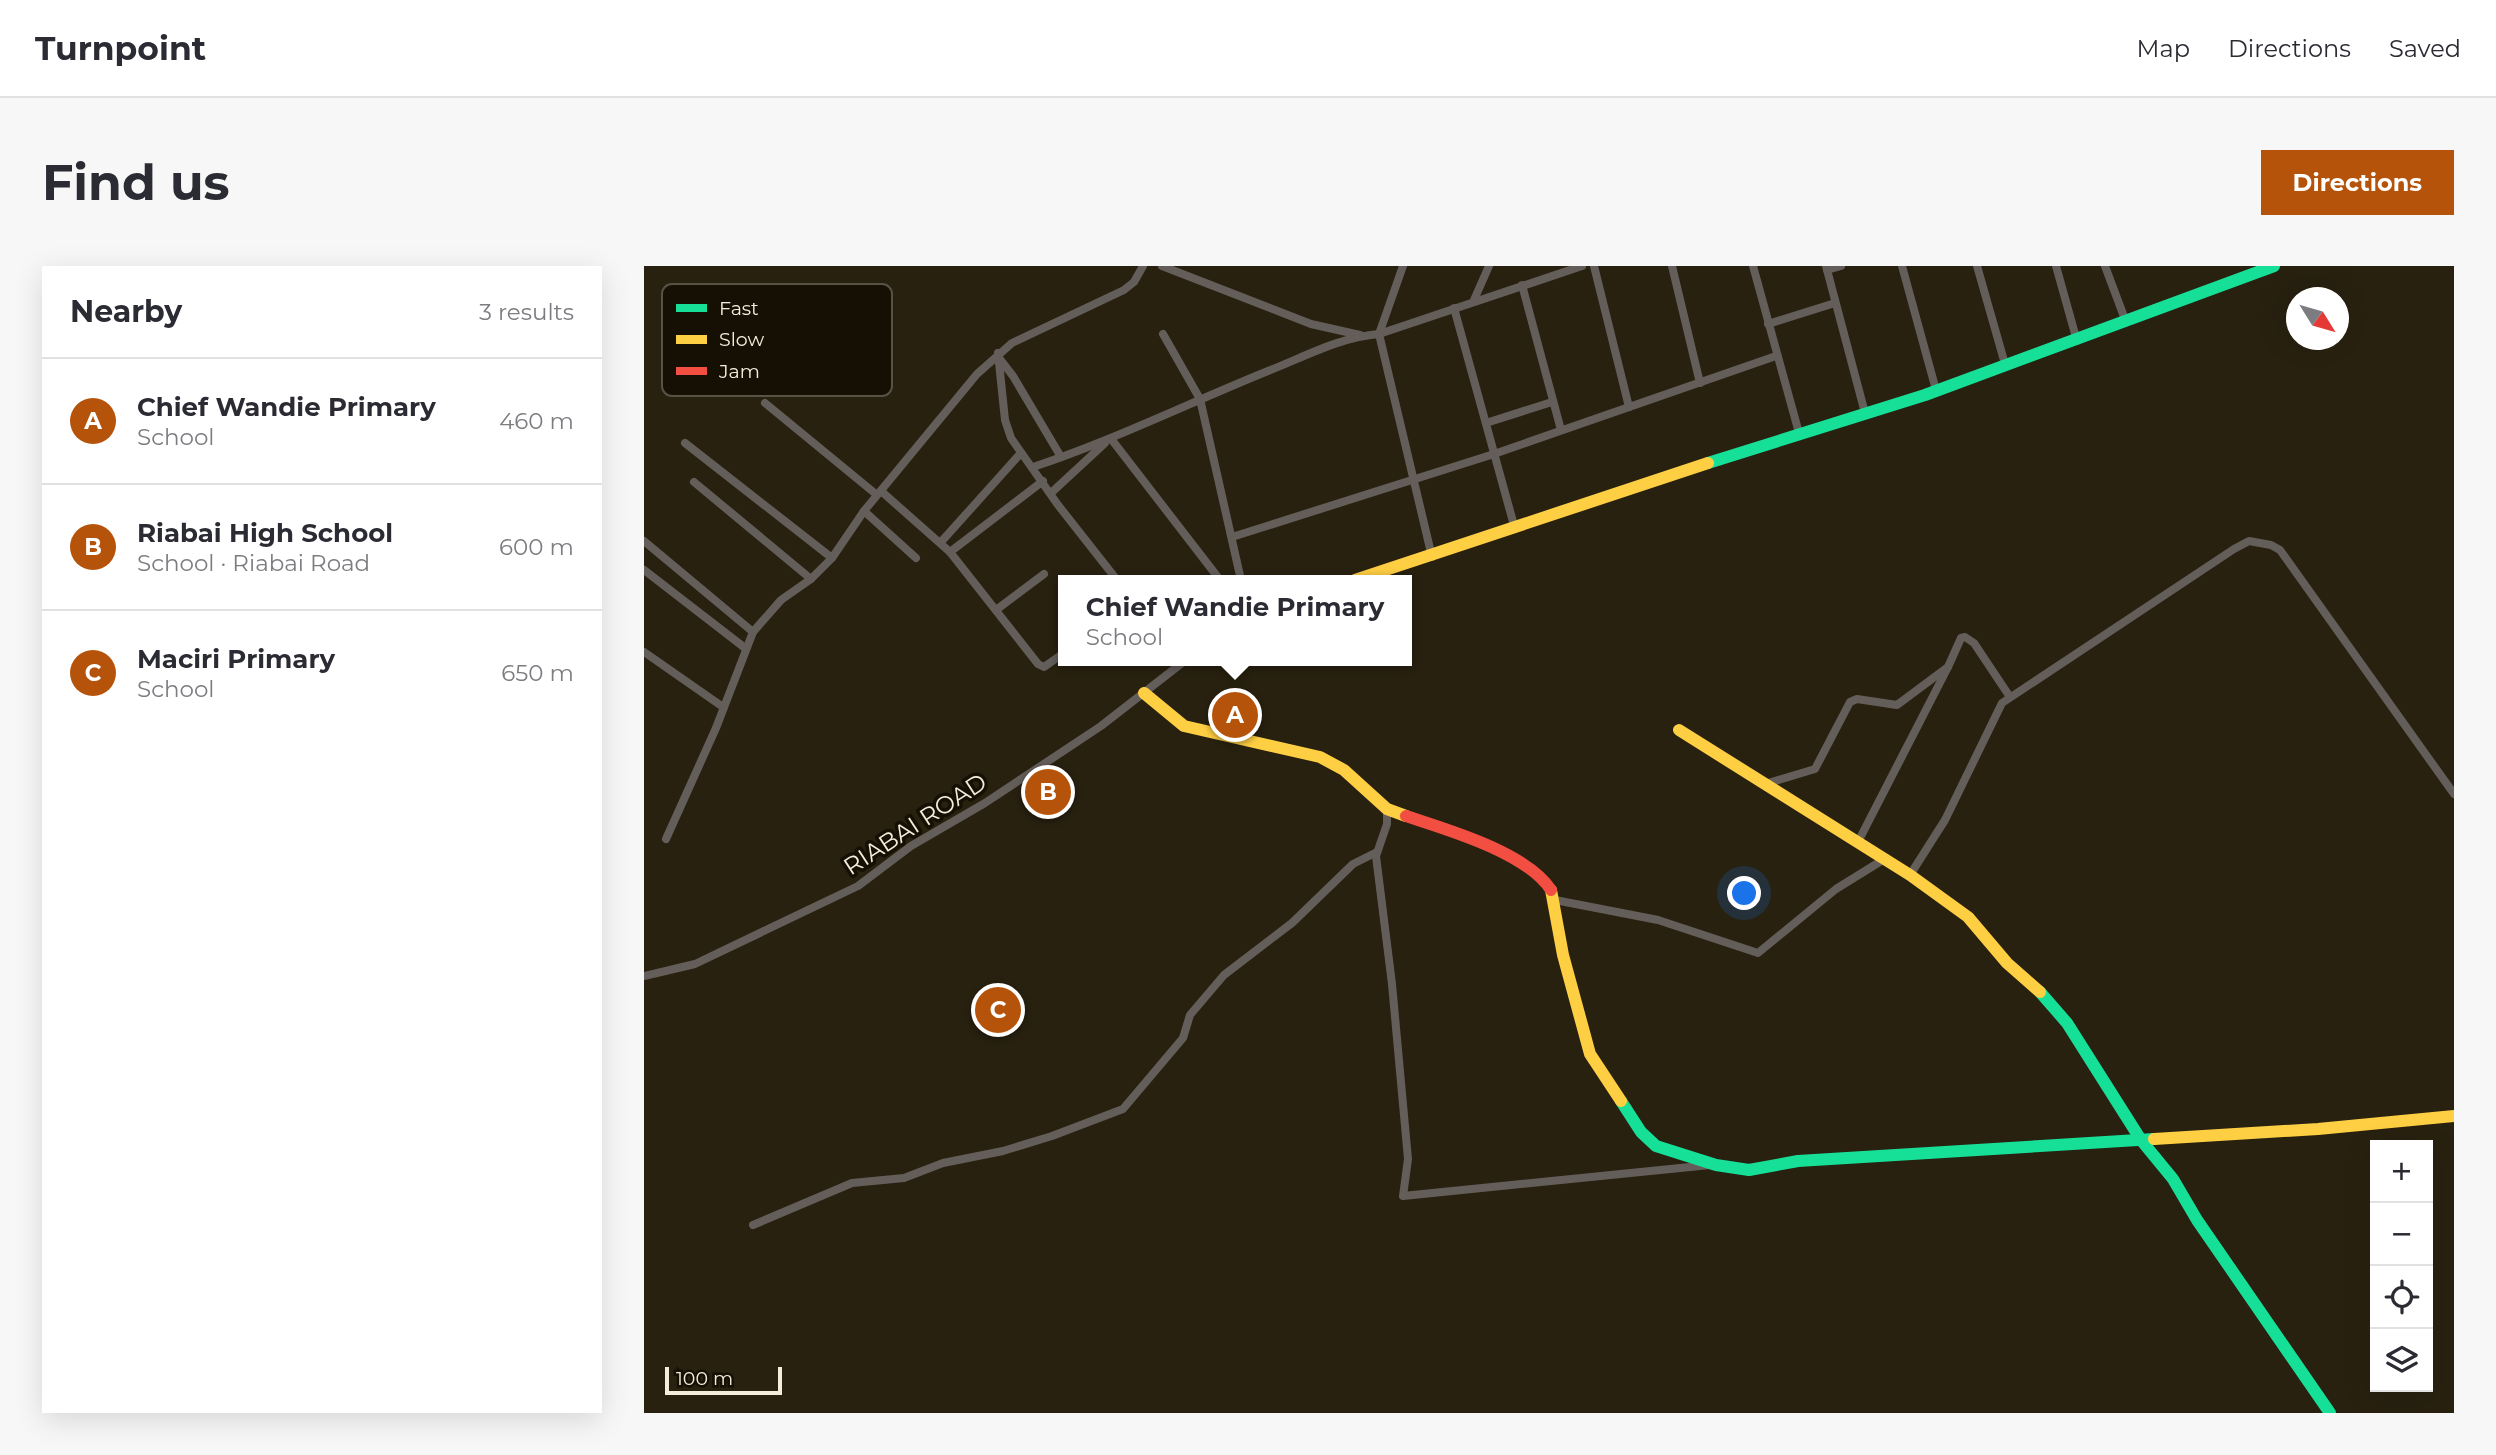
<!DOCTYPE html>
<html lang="en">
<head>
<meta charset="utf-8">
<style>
	:root { --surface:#fff; --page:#f7f7f7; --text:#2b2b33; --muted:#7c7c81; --line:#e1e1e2; --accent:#b45309 }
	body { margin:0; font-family:Montserrat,sans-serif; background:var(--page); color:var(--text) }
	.controls { position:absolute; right:21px; bottom:21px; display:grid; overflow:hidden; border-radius:0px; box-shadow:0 7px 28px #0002 }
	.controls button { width:63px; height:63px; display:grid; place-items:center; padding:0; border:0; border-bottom:2px solid var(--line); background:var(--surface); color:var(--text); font:35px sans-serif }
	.compass { position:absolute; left:1642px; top:21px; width:63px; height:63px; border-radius:50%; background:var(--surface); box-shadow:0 7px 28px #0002; rotate:127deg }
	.scale { position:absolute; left:21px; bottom:18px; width:117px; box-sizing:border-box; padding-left:7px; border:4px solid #f5eddb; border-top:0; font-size:19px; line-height:24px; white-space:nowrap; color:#f5eddb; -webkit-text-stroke:5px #150f04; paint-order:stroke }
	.you { position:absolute; left:1101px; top:628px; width:24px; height:24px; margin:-18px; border:5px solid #fff; border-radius:50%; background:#1a73e8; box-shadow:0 0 0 10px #1a73e833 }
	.badge { display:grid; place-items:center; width:46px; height:46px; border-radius:50%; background:var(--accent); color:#fff; font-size:23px; font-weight:700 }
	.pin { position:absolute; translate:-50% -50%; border:4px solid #fff; box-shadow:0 2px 7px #0006 }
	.popup { position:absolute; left:414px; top:309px; width:354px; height:91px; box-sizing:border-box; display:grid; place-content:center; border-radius:0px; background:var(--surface); filter:drop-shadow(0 2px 5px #0005); font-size:23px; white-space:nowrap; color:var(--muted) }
	.popup b { font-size:26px; color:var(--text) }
	.popup::after { content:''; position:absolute; left:50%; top:100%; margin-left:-14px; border:14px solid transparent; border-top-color:var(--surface) }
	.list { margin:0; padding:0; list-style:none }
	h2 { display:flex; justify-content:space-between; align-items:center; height:91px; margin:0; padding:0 28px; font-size:30px }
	h2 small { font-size:23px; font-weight:400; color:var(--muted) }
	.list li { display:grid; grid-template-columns:46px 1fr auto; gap:21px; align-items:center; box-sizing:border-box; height:126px; padding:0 28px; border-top:2px solid var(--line) }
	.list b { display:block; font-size:26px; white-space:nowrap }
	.list p { margin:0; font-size:23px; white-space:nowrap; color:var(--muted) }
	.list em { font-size:23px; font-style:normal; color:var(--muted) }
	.icon { flex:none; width:38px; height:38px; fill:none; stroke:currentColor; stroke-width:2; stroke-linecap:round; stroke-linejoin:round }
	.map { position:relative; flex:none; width:1810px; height:1147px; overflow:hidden; border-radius:0px }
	header { display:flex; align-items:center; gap:42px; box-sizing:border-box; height:98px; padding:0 35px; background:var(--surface); border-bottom:2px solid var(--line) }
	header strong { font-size:33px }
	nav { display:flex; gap:38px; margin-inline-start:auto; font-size:24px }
	.intro { display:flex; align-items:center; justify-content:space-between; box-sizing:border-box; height:168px; padding:0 42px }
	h1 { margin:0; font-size:49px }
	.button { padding:18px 32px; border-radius:0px; background:var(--accent); color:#fff; font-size:24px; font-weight:700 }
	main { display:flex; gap:42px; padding:0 42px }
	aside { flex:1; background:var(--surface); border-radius:0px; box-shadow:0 7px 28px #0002 }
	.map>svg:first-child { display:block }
</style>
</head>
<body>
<header>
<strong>Turnpoint</strong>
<nav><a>Map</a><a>Directions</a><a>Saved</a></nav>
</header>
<div class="intro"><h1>Find us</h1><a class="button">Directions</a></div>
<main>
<aside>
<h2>Nearby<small>3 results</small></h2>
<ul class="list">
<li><span class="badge">A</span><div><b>Chief Wandie Primary</b><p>School</p></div><em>460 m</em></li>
<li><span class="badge">B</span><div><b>Riabai High School</b><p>School · Riabai Road</p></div><em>600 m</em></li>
<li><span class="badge">C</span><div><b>Maciri Primary</b><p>School</p></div><em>650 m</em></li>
</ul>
</aside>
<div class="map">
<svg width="1810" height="1147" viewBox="0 0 1810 1147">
	<rect width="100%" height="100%" fill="#282110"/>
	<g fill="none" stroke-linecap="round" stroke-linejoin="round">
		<!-- street -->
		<g stroke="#645e5b" stroke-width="8">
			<path d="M518,0L667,58L716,69"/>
			<path d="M759,0L735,68L788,291"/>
			<path d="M950,0L985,141"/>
			<path d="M1028,0L1056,117"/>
			<path d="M1109,0L1155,167"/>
			<path d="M1182,0L1221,147"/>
			<path d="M1258,0L1292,124"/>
			<path d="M1333,0L1361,98"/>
			<path d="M1412,0L1433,75"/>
			<path d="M1461,0L1482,56"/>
			<path d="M1183,4L1197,0"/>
			<path d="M878,19L917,164"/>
			<path d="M830,34L845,0"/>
			<path d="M810,42L871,263"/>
			<path d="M1124,58L1191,37"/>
			<path d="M519,68L556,133L597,314"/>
			<path d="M354,87L361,154L367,172L414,239L473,314"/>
			<path d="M355,92L369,110L417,191"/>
			<path d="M121,137L233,229"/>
			<path d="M842,157L908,136"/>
			<path d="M468,174L576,314"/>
			<path d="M41,177L188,292"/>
			<path d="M389,201C470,174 545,137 624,105C660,91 696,71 735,68L938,0"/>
			<path d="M50,216L167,313"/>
			<path d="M237,225L306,286L394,398L400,401L420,387"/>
			<path d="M407,227L461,177"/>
			<path d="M220,245L272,292"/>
			<path d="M588,271L850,188L1132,90"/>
			<path d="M0,275L109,366"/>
			<path d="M297,276L377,187"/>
			<path d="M306,286L399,215"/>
			<path d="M0,304L101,382"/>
			<path d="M352,344L400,308"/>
			<path d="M0,386L79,441"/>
			<path d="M1121,518L1171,503L1206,436L1213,433L1253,439L1304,401L1317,372L1321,371L1330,377L1366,431"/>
			<path d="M743,543V558L732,590L748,718L764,893L759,930L1066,899"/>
			<path d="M22,573L72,462L109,366L137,334L167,313L188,292L220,245L333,108L368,77L480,24L490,16L499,0"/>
			<path d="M1215,574L1304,401"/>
			<path d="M1266,609L1301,554L1358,437L1590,283L1605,275L1627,279L1636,284L1810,528"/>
			<path d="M911,634L1014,654L1114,687L1192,623L1242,592"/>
			<path d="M0,710L51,698L214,620L267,580L341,537L457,460L538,397L536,395"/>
			<path d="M109,959L208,917L260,912L299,897L359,885L408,870L479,843L539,772L546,749L580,709L648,657L709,598L733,586"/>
		</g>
		<!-- fast -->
		<g stroke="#16e098" stroke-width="12">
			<path d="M1064,197L1281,129L1630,0"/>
			<path d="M1396,726L1423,757L1497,874L1529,913L1553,954L1686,1147"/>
			<path d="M977,835L997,866L1012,880L1072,899L1105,904L1154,895L1510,873"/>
		</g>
		<!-- slow -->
		<g stroke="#ffcf43" stroke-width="12">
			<path d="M711,314L1064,197"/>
			<path d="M500,427L540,460L676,491L700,504L743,543L762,550"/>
			<path d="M1035,464L1266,609L1324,651L1363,697L1396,726"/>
			<path d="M907,624L919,689L946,788L977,835"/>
			<path d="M1510,873L1674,863L1810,850"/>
		</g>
		<!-- jam -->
		<path stroke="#f24e42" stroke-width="12" d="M762,550C804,564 882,586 907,624"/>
	</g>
	<g text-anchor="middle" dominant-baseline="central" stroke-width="7" stroke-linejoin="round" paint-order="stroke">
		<!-- street labels -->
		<g font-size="24" fill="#f5eddb" stroke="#150f04">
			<text transform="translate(271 558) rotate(-33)">RIABAI ROAD</text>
		</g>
	</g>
	<!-- legend -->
	<rect x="18" y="18" width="230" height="112" rx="10" fill="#150f04" stroke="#585244" stroke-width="2"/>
	<rect x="32" y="38" width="31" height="8" fill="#16e098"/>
	<rect x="32" y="69" width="31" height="9" fill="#ffcf43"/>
	<rect x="32" y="101" width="31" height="8" fill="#f24e42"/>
	<g font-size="19" fill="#f5eddb">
		<text x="75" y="49">Fast</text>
		<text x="75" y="80">Slow</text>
		<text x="75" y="112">Jam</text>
	</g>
</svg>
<div class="controls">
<button>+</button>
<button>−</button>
<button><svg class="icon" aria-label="locate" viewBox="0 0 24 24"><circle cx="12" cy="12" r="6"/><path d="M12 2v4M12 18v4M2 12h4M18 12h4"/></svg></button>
<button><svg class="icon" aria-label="layers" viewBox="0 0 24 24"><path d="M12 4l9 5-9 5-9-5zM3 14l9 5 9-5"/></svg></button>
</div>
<svg class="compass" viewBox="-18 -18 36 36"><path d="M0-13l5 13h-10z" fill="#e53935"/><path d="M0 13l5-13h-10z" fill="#7c7c81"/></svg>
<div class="scale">100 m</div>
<div class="you"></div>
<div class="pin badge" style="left:591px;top:449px">A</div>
<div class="popup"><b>Chief Wandie Primary</b>School</div>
<div class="pin badge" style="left:404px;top:526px">B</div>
<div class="pin badge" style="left:354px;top:744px">C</div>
</div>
</main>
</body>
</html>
